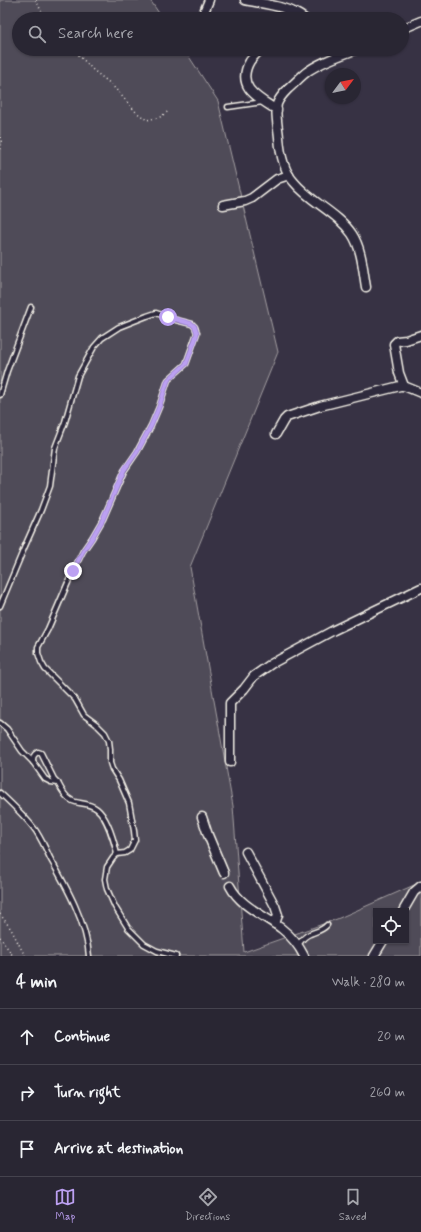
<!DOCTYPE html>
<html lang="en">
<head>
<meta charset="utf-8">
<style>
	:root { --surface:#292633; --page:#35323f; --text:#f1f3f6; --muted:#a5a5ac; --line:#45434e; --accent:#bca0f2 }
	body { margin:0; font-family:Mynerve,sans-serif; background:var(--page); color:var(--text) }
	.controls { position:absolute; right:12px; bottom:12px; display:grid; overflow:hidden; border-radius:0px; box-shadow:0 1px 3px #0004 }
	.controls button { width:36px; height:36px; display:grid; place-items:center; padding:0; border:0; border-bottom:1px solid var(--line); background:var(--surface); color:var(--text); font:20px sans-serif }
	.compass { position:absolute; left:325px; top:68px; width:36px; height:36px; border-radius:50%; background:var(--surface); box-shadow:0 1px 3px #0004; rotate:58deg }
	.stop { position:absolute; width:12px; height:12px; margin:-9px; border:3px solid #bca0f2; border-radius:50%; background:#fff }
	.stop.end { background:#bca0f2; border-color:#fff; box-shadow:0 1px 4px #0008 }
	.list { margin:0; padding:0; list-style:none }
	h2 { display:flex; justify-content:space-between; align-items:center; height:52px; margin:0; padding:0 16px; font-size:17px }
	h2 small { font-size:13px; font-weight:400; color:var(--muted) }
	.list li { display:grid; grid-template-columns:26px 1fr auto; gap:12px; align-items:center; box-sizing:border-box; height:56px; padding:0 16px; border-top:1px solid var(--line) }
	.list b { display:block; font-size:15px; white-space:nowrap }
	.list em { font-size:13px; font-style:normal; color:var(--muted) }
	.icon { flex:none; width:22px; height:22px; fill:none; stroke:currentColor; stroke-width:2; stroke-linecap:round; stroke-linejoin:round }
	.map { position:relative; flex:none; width:421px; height:956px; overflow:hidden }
	.search { position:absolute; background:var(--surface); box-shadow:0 1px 3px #0004; left:12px; right:12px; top:12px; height:44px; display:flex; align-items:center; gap:10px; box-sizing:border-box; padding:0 14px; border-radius:22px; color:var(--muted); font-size:15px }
	.sheet { height:220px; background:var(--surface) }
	nav { display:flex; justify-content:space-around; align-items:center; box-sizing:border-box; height:56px; border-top:1px solid var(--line); background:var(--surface); font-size:11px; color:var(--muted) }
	nav a { display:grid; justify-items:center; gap:2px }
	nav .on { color:var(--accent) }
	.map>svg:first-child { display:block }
</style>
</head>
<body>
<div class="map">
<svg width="421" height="956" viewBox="0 0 421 956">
	<rect width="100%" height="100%" fill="#373244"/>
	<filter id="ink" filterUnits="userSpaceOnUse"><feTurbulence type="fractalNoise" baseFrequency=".025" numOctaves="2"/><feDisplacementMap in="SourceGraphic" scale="8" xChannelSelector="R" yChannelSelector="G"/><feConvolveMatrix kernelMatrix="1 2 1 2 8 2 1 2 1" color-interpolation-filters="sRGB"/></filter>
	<g filter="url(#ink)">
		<!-- green -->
		<path fill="#504b59" stroke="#a29ea0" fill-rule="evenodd" d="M0,0H150L163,19H19V49H184L218,101L278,352L190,567L233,806L244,952L337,919L421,882V956H0ZM376,911H406V941H376Z"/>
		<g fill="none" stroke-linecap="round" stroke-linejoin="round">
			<!-- minor-tunnel -->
			<path stroke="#534f5d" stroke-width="8" stroke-dasharray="8 4" stroke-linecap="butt" d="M224,873L230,886"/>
			<!-- service casing -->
			<g stroke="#f4f1e8" stroke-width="7">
				<g id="service">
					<path d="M228,107L263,102"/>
					<path d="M0,395L7,371L31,307"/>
					<path d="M0,606L25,546L41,510L50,486L55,448L65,422L78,376L94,347L102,338L119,327L147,316L156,313L176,320L192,324L195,327L197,333L186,364L168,380L159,407L151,426L137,452L124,471L103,519L92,538L83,551L73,571L48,629L38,647V653L41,662L45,669L75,699L84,715L96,724L105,733L109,741L110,749V763L112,769L119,780L129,803L134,831L135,840L130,850L125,853L117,854L113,858L107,867L105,879L107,889L115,907L128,928L144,944L157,951L176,956"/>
					<path d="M0,723L7,729L22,751L33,762L45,779L51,782L58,783C61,789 65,797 71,800C78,805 87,801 97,809C107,817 114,841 117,854"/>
					<path d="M33,762C33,757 33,755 38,752L41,753L54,779L58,783"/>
					<path d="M0,793C13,805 26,817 36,831C41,839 46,849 50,858C66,886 87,923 89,956"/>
					<path d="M298,945C301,941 304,936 310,934C316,931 322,931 327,925"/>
				</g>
			</g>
			<!-- minor casing -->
			<g stroke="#f4f1e8" stroke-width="11">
				<g id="minor">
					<path d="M245,0C264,4 289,6 305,19"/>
					<path d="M201,19L209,0"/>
					<path d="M283,19L289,11"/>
					<path d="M402,29L421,21"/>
					<path d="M261,49C257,53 253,57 250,61C235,87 258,98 277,110"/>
					<path d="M334,49L340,55"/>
					<path d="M358,49C341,55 323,61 308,71C301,76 295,83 288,89C284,93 279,98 277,104C275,113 278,127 279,137C280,152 284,171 294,182C310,202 338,213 352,234C362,249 363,270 366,287"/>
					<path d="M223,205L245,201L252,198L277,179L289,175"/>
					<path d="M404,386L399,373L394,344L397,341L406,340L421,335"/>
					<path d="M276,434L284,420L287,417L320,406L400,386H404L421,393"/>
					<path d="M230,762V703L244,689L254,676L271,664L334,630L421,588"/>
					<path d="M202,817L208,835L224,873"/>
					<path d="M246,852L275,906L278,915L275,924"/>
					<path d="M230,886C241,907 264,915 282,929C291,936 299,946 304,956"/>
					<path d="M403,911L414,892L421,886"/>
					<path d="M374,956L383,941"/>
				</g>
			</g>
			<!-- path -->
			<g stroke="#f4f1e8" stroke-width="1.5" stroke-dasharray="1 3" stroke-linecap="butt">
				<path d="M36,0L45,19"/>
				<path d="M73,49L93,70L111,84L136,112L147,120L160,117L169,111"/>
				<path d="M0,137L2,143L0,149"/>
				<path d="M0,914L11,929L25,956"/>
				<path d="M0,937L13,956"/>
			</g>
			<!-- service -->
			<use href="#service" stroke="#2f2a3d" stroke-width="4"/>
			<!-- minor -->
			<use href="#minor" stroke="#2f2a3d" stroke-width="8"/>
		</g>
	</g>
	<g fill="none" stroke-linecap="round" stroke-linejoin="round" filter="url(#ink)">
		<!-- route -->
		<path stroke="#bca0f2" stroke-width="5" d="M73,571L83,551L92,538L103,519L124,470L137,452L151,426L159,407L168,380L186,364L195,340L197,333L195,327L192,324L168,317"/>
	</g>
</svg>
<div class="controls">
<button><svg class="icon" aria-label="locate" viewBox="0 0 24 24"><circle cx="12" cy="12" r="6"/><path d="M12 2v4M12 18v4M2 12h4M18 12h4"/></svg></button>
</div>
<svg class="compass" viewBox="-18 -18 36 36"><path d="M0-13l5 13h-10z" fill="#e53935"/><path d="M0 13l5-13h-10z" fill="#a5a5ac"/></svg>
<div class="stop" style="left:168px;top:317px"></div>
<div class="stop end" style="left:73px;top:571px"></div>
<div class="search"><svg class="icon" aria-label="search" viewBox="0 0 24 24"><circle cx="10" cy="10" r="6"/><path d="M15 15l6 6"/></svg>Search here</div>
</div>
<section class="sheet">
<h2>4 min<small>Walk · 280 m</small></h2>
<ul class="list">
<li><svg class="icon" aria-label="ahead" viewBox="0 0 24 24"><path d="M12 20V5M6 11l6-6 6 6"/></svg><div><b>Continue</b></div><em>20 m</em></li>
<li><svg class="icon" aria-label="right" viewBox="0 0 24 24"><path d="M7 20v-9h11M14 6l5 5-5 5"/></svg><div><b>Turn right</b></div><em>260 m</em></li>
<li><svg class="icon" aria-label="arrive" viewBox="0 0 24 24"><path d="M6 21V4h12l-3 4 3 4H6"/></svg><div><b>Arrive at destination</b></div></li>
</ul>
</section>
<nav>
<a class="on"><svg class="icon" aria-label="map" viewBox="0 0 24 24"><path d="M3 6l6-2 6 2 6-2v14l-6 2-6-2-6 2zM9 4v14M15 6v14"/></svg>Map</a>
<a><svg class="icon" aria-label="directions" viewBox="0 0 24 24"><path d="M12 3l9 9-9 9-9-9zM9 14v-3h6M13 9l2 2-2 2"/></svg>Directions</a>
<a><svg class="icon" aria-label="saved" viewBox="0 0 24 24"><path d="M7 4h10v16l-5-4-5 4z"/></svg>Saved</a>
</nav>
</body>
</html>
